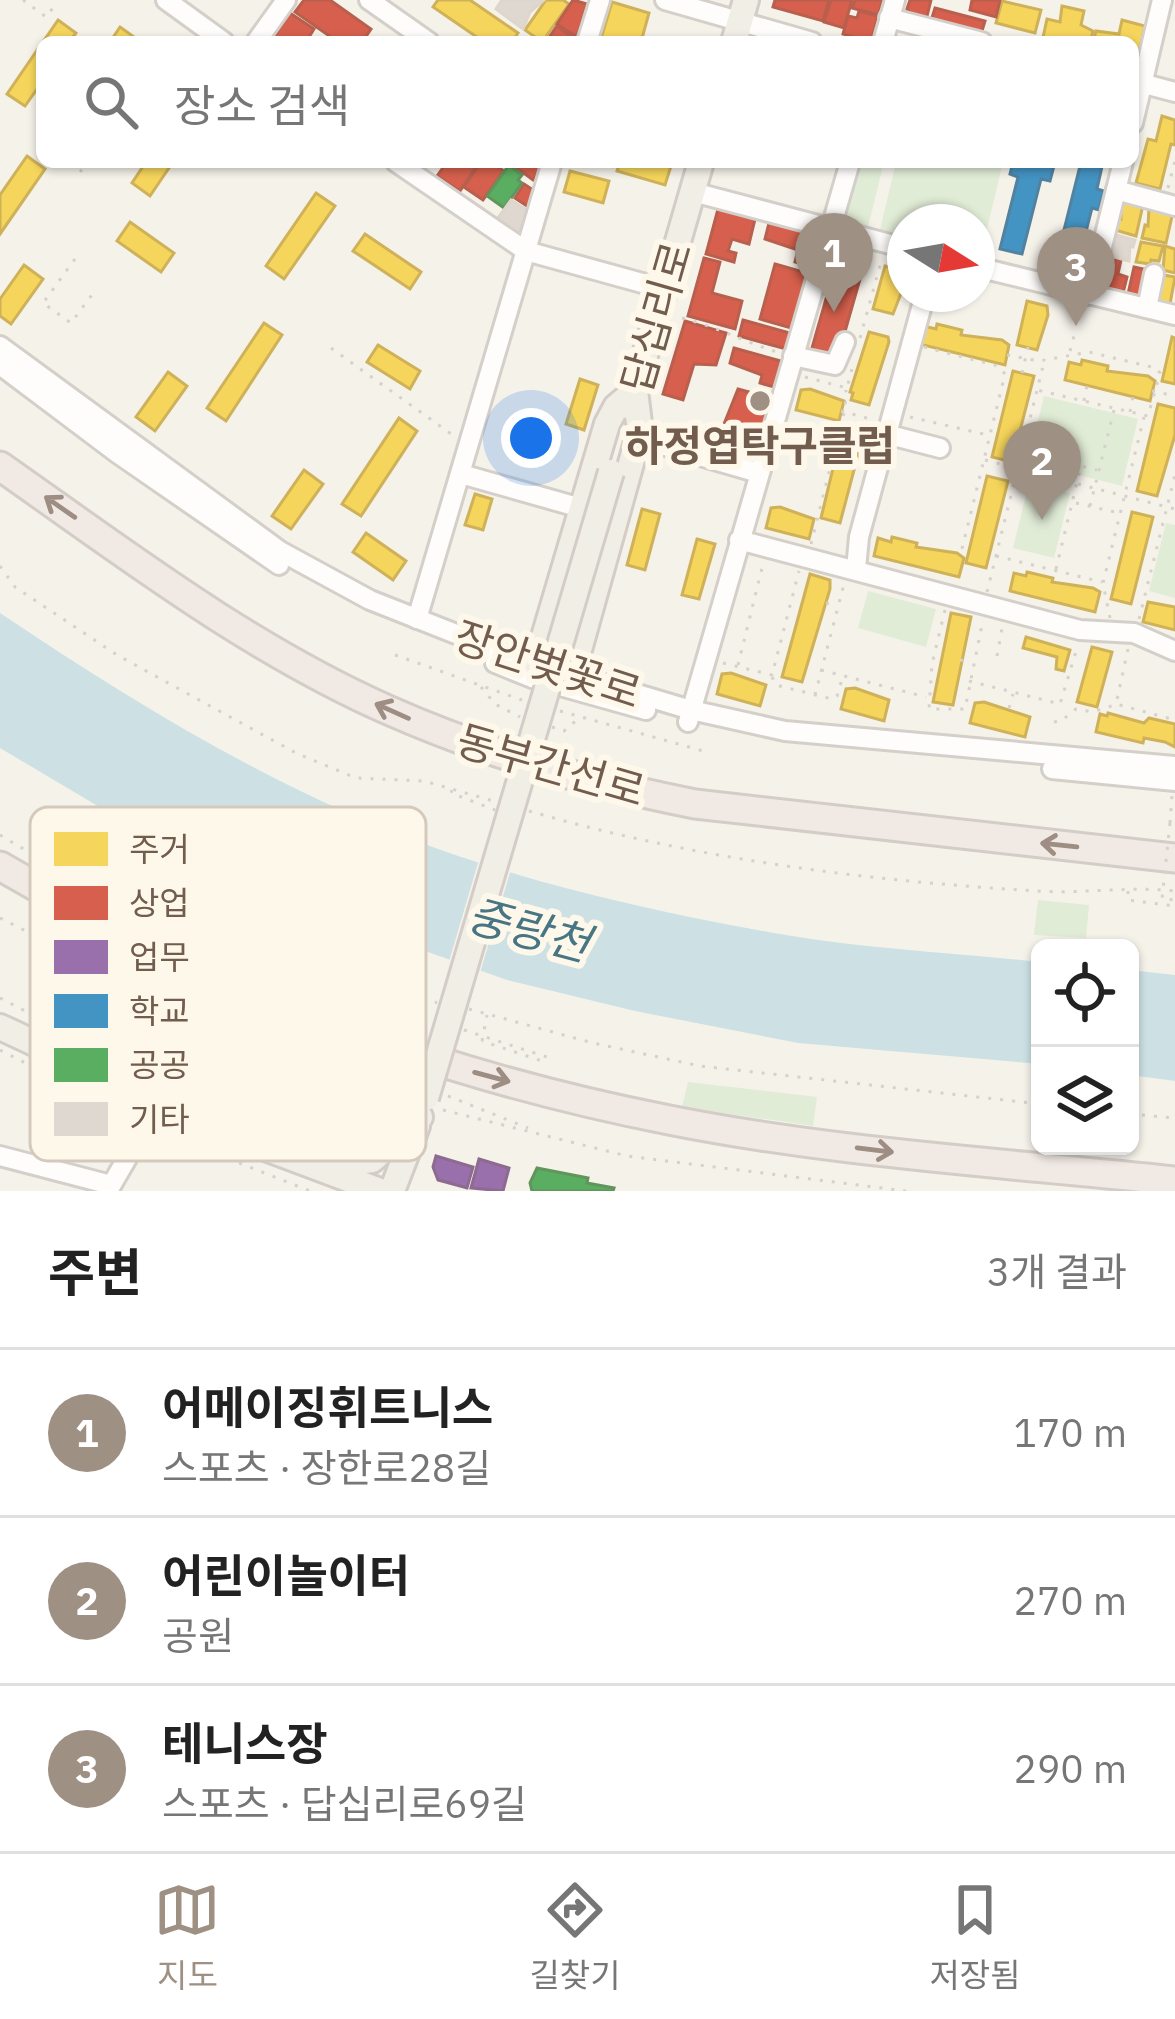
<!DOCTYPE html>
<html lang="ko">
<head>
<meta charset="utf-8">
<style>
	:root { --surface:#fff; --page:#f2f2f2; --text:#222; --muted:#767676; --line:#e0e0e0; --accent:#9f9084 }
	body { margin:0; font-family:"IBM Plex Sans","Noto Sans KR",sans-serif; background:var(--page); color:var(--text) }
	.controls { position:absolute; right:36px; bottom:36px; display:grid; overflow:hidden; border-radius:18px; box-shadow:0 3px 9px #0004 }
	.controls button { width:108px; height:108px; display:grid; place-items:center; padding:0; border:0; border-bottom:3px solid var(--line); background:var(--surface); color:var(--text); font:60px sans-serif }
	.compass { position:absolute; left:887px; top:204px; width:108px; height:108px; border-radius:50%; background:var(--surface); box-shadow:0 3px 9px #0004; rotate:101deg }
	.you { position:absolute; left:531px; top:438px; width:42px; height:42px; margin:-30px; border:9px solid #fff; border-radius:50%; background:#1a73e8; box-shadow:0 0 0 18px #1a73e833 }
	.badge { display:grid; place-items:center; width:78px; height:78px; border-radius:50%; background:var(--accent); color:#fff; font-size:39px; font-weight:700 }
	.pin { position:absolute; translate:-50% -99px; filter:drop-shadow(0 3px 6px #0008) }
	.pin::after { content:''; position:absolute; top:63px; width:42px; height:36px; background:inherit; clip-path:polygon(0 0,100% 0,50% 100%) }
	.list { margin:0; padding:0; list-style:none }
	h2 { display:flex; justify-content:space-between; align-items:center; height:156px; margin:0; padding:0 48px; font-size:51px }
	h2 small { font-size:39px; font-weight:400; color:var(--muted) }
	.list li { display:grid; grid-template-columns:78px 1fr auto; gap:36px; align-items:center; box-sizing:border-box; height:168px; padding:0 48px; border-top:3px solid var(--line) }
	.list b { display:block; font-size:45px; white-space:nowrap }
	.list p { margin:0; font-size:39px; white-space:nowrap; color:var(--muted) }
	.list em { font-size:39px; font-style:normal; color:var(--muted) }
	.icon { flex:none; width:66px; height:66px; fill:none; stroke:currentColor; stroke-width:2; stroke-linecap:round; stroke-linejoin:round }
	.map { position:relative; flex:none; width:1175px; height:1191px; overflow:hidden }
	.search { position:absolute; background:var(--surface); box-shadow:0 3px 9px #0004; left:36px; right:36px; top:36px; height:132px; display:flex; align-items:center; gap:30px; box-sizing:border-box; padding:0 42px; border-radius:18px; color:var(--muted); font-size:45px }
	.sheet { height:660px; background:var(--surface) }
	nav { display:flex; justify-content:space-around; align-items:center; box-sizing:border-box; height:168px; border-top:3px solid var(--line); background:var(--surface); font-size:33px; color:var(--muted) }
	nav a { display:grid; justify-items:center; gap:6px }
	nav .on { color:var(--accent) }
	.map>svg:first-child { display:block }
</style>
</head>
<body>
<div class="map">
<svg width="1175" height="1191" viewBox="0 0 1175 1191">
	<rect width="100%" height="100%" fill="#f5f2ea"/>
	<!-- green -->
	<g fill="#e1ecd6">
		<path d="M860,162H884L868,227L850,223L845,213Z"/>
		<path d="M896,162H1003L986,233L977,231V222H905V236L880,230Z"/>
		<path d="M1044,396L1138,419L1122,486L1028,462Z"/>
		<path d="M1029,483L1070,493L1054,558L1013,548Z"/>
		<path d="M1166,523L1175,525V598L1149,591Z"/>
		<path d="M868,591L936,609L926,647L858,628Z"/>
		<path d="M1038,900L1089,905L1086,938L1034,935Z"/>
		<path d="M688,1082L817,1097L813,1126L682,1107Z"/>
	</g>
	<!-- water -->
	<g fill="#cde1e4">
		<path d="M0,613C139,706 282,794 441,850C552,889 670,915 786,935C869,949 956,953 1040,962V1064L798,1043L635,1011L507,980L397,941L304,900L177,853L0,748Z"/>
		<path d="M1130,970L1175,975V1081L1130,1075Z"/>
	</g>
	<!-- pier -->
	<path fill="#f5f2ea" d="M480,856L512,866L479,976L448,965Z"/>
	<!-- homes -->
	<g fill="#f6d55c" stroke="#ceb158" stroke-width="3">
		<path d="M438,0H470L518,33L512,42H484L433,7Z"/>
		<path d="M546,0H563L569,4L542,42L525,30Z"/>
		<path d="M1002,1L1041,10L1035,33L996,23Z"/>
		<path d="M612,2L649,13L641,42H600Z"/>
		<path d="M1062,6L1084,11L1081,25L1093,31L1090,42H1042L1047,19L1060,22Z"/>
		<path d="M58,20L76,33L69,42H43Z"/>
		<path d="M1122,20L1145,26L1136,65L1133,42H1093L1096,31L1119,34Z"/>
		<path d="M120,27L141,42H110Z"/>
		<path d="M42,43V82L25,106L7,94Z"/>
		<path d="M1162,116L1175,120V145L1171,144L1160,189L1136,183L1148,139L1156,141Z"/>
		<path d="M27,156L45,169L0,234V195Z"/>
		<path d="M146,162H173L150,196L132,183Z"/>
		<path d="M620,162H657L671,166L665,185L617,171Z"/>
		<path d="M570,171L609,181L603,203L564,192Z"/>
		<path d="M316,193L335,206L284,279L266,266Z"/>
		<path d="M1125,201L1143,205L1136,236L1115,230L1117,218L1121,219V203Z"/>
		<path d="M1149,207L1173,212L1166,243L1142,238L1145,225L1148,226Z"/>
		<path d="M130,222L174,253L161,272L117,241Z"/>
		<path d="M365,234L421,272L410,289L353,251Z"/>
		<path d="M1141,242L1163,246L1159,261L1151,260L1150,264L1136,262Z"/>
		<path d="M1165,246L1175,249V273L1163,270Z"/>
		<path d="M24,265L43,279L11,324L0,316V299Z"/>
		<path d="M885,266L905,271V283L893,314L873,309Z"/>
		<path d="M1158,274L1175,277L1170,304L1152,301Z"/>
		<path d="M1027,301L1047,306L1048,315L1037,350L1017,345Z"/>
		<path d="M264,323L282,335L226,421L207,408Z"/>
		<path d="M937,324L962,330L961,335L1002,340L1009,345L1005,365L919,344L924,326L936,329Z"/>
		<path d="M869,332L888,337L889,342L869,405L851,400L853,393L850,392Z"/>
		<path d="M1172,337L1175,338V384L1162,381Z"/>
		<path d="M378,345L420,371L410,389L367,362Z"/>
		<path d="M1082,360L1108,366L1107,371L1148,376L1155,381L1150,401L1065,380L1069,362L1081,365Z"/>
		<path d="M1013,371L1034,376L1012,462L992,457Z"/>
		<path d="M168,372L187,386L155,431L136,417Z"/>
		<path d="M580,379L598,385L584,430L566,424Z"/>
		<path d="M810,389L844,401L839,421L796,410L801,390Z"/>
		<path d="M1158,404L1175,408V435L1157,496L1137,491Z"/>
		<path d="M399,418L417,431L361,516L342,504Z"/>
		<path d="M842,431L863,436L840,523L821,518Z"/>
		<path d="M304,470L323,484L291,529L272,516Z"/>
		<path d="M987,476L1008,481L986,568L966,563Z"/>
		<path d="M475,494L492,499L483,530L465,525Z"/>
		<path d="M780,507L814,519L809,539L766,528L771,508Z"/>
		<path d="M642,509L660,514L645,570L627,565Z"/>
		<path d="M1132,512L1153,517L1131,604L1111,599Z"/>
		<path d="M366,533L406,561L393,580L353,552Z"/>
		<path d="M892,537L917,543L916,547L957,553L964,558L959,577L874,556L878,538L891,542Z"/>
		<path d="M697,539L715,544L699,599L682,595Z"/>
		<path d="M1027,572L1053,578L1052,582L1093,588L1100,592L1095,612L1010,591L1014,573L1026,576Z"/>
		<path d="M810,574L830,580V589L802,682L782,677Z"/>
		<path d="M1148,602L1175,607V630L1143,622Z"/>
		<path d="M951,613L971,617L953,705L933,702Z"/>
		<path d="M1026,637L1070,650L1064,671L1056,669L1057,657L1023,648Z"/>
		<path d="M1092,647L1112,652L1097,707L1077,702Z"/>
		<path d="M731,673L766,685L760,706L717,694L722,674Z"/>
		<path d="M855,688L889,700L884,721L841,709L846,689Z"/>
		<path d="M984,702L1030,717L1025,737L970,723L975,703Z"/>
		<path d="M1108,713L1144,723L1149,718L1175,724V747L1165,742L1144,738L1143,743L1096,732L1100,714L1107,716Z"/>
	</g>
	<!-- shops -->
	<g fill="#d6604d" stroke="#b85f4d" stroke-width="3">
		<path d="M304,0H330L371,29L362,42H338L295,12Z"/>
		<path d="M573,0L587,4L577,37L557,24Z"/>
		<path d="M775,0H829L823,21L773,7Z"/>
		<path d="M831,0H852L844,28L824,22Z"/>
		<path d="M855,0H883L878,15L852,8Z"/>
		<path d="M910,0H931L926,20L913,16L907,9Z"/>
		<path d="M972,0H1000L996,17L970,10Z"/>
		<path d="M935,8L985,21L981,34L931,21Z"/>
		<path d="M859,11L878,16L872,38L866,41L843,34L848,16L857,18Z"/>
		<path d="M290,13L314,29L306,42H270Z"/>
		<path d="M557,26L576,40V42H546Z"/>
		<path d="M447,162H469L476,167L460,191L437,176Z"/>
		<path d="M481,162H491L504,171L483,200L464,187Z"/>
		<path d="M509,162H531L541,169L533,180Z"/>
		<path d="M524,184L533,190L530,208L515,198Z"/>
		<path d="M718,209L755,219L749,244L732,239L728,251L736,253L734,262L706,254Z"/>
		<path d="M769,223L809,233L816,242L810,266L795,262L798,250L765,239Z"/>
		<path d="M846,244L868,251L836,363L810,355L840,250Z"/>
		<path d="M1104,256L1121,260L1118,274L1127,277L1123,293L1104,288L1098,281Z"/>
		<path d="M704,258L720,262L712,293L742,301L735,329L688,316Z"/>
		<path d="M775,264L807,273L791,328L760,319Z"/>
		<path d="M1134,267L1152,271L1146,298L1128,294Z"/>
		<path d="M743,320L790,333L786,349L739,336Z"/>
		<path d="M685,321L726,333L716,365L694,364L683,400L663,394Z"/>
		<path d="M734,348L781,361L774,387L760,383L762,375L730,363Z"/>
		<path d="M738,389L771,398L759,440L722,429Z"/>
	</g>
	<!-- offices -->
	<g fill="#9970ab" stroke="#8d6a8f" stroke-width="3">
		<path d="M436,1156L473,1167L467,1188L438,1180L433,1167Z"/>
		<path d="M479,1159L509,1168L503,1191L471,1188Z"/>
	</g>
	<!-- schools -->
	<g fill="#4393c3" stroke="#5182a0" stroke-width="3">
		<path d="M1013,162H1055L1050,181L1041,179L1022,254L1000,249L1018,177L1010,174Z"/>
		<path d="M1081,162H1103L1097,189L1104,191L1099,210L1092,208L1077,267L1056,262Z"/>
	</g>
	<!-- public -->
	<g fill="#5aae61" stroke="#61955b" stroke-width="3">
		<path d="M509,165L522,175L518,180L522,183L504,208L487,196Z"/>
		<path d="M537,1168L588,1178L587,1183L614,1188L613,1191H532L530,1183Z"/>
	</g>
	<!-- building -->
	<g fill="#dfd8d0" stroke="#ded6cd" stroke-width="3">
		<path d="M502,0H544L530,12L523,29L496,9Z"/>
		<path d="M511,200L528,211L525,232L515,234L496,221Z"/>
		<path d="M1109,233L1135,240L1133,247L1130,246L1129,261L1103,254Z"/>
	</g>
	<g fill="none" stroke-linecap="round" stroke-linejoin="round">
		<!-- minor casing -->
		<g stroke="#d4cfc9" stroke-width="24">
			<g id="minor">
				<path d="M166,0L224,42"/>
				<path d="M369,0L429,42"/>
				<path d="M665,0L812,42"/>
				<path d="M889,18L982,42"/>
				<path d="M256,42L286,0"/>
				<path d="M587,42L600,0"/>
				<path d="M883,42L895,0"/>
				<path d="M1133,81L1175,92"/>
				<path d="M1133,123L1162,0"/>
				<path d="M396,162L526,251L664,289"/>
				<path d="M1116,190L1175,206"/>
				<path d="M693,192L905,248"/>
				<path d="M977,267L1175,315"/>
				<path d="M1090,295L1123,162"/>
				<path d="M1147,308L1154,274"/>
				<path d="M0,346L280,551L370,600L517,658L691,710L785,731L1175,766"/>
				<path d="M793,356L835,365L845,342"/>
				<path d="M0,365L117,453L279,565"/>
				<path d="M886,434L940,448"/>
				<path d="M638,438L759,473"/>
				<path d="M461,474L581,508"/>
				<path d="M739,540L1080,630L1134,633L1175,651"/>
				<path d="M856,569L859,537L925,294"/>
				<path d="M417,619L552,162"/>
				<path d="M495,663L532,678L646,710"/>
				<path d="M688,722L850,162"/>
				<path d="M1052,769L1175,781"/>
				<path d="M0,1156L111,1185"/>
				<path d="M108,1191L159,1103"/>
			</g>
		</g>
		<!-- major casing -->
		<g stroke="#d4cdc7" stroke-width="30">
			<g id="major">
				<path d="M734,42L746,0"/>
				<path d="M630,407L701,162"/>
				<path d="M536,664L607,424L616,407L635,391L640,431L572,675"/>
				<path d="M0,1027L236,1137L380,1191"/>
				<path d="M320,1167L372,1160L420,1117"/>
				<path d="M392,1191L417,1126"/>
			</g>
		</g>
		<!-- highway casing -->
		<g stroke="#d4cdc7" stroke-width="33">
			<g id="highway">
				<path d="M0,466C124,553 248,648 388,710C487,754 589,783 695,804L1175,858"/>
				<path d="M0,866C207,987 433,1074 669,1120C835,1153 1007,1163 1175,1181"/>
			</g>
		</g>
		<!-- path -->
		<g stroke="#d7d0cb" stroke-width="3" stroke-dasharray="3 9" stroke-linecap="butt">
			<path d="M23,0L46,17L56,4"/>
			<path d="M80,172L88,162"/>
			<path d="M1168,188L1175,161"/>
			<path d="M75,259L43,303L71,323L94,292"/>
			<path d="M682,318C718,327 744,342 780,353"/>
			<path d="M860,338L881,262"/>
			<path d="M924,347L998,366L1005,374L960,557"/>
			<path d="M331,348L454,436"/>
			<path d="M1070,351L1074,336"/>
			<path d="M1007,355L1039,361L1089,352L1156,368L1160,373L1148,416L1037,390"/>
			<path d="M1022,373L1028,347"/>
			<path d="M805,377L847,388L853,365"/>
			<path d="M1152,391L1175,396"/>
			<path d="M1084,401L1087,385"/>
			<path d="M841,411L874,420"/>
			<path d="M1130,412L1133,396"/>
			<path d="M910,417L988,435"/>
			<path d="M1025,452L1097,470"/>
			<path d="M985,460L1175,509"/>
			<path d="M1076,503L1119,513"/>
			<path d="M1090,506L1114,410"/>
			<path d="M811,544L845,409L846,390"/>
			<path d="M996,556L1102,582"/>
			<path d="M0,566L15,587L117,655L296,753L356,778L424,781L497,802"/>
			<path d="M1056,569L1081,466"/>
			<path d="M987,592L1044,362"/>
			<path d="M826,603L837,605"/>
			<path d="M945,610L932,664L929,709H965L983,620"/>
			<path d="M1110,618L1103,583L1144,417"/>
			<path d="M1139,619L1175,475"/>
			<path d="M1128,649L1116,704L1175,720"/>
			<path d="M395,655L522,700"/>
			<path d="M997,656L1002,628"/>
			<path d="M960,660L970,662"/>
			<path d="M723,663L772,675L799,571"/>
			<path d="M738,665L763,564"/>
			<path d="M821,670L926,697"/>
			<path d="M772,677L776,685L832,699L837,696L842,679"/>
			<path d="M969,681L1060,704L1077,648"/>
			<path d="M481,687L495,704L520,717"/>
			<path d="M815,695L844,584"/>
			<path d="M1009,708L1013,694"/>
			<path d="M560,711L707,752"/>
			<path d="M1054,722L1061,721L1076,709L1092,712L1115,705"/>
			<path d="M552,727L564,731L579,718"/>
			<path d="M452,790L451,793L495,810"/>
			<path d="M529,811C694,859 867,881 1037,891C1083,894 1129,886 1175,891"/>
			<path d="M1170,823L1172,795"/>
			<path d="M0,835C121,908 248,965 379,1018L400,1017L437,1002"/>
			<path d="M1128,891V900L1175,906"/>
			<path d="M0,918L191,1014L410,1097"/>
			<path d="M0,998L139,1070"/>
			<path d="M469,1009L593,1043L700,1066L1040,1104"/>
			<path d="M482,1041L487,1015"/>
			<path d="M0,1050L133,1118"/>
			<path d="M298,1052L410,1084"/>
			<path d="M448,1096L528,1128"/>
			<path d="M208,1102L328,1146"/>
			<path d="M443,1110L627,1156L906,1191"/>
			<path d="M1130,1114L1175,1118"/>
			<path d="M161,1132L310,1191"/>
		</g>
		<!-- minor -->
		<use href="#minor" stroke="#fefdfc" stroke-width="18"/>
		<!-- major -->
		<use href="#major" stroke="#f1eee6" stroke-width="24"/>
		<!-- highway -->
		<use href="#highway" stroke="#f0e9e4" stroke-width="27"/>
		<!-- major-bridge casing -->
		<g stroke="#d4cdc7" stroke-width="30" stroke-linecap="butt">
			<path id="major-bridge" d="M426,1098L611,472"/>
		</g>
		<!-- path-bridge -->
		<g stroke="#d7d0cb" stroke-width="3" stroke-dasharray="3 9" stroke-linecap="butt">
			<path d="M1170,823L1162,899L1175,900"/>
			<path d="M464,1030L547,1057L542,1061L482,1041"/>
		</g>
		<!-- major-bridge -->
		<use href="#major-bridge" stroke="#f1eee6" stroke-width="24"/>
	</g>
	<!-- one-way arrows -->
	<defs><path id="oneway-shaft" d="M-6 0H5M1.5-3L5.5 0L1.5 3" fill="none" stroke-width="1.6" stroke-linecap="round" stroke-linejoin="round" transform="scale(3)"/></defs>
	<g stroke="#9d8d82">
		<use href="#oneway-shaft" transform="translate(60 507) rotate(-145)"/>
		<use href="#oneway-shaft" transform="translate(392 711) rotate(-156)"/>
		<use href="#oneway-shaft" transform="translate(1059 845) rotate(-174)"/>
		<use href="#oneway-shaft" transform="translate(492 1077) rotate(15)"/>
		<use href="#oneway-shaft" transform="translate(875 1150) rotate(7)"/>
	</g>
	<!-- markers -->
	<circle fill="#9f9084" stroke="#fef8eb" stroke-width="4.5" cx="760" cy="401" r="12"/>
	<g text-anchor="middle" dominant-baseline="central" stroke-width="12" stroke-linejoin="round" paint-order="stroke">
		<!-- street labels -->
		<g font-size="42" fill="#715c4d" stroke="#fef8eb">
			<text transform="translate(656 317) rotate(-74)">답십리로</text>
			<text transform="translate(548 664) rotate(18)">장안벚꽃로</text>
			<text transform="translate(551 765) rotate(16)">동부간선로</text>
		</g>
		<!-- poi labels -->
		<g font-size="42" font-weight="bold" fill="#715c4d" stroke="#fef8eb">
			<text x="760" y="445">하정엽탁구클럽</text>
		</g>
		<!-- water labels -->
		<g font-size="45" font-style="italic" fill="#487583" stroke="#fef8eb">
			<text transform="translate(529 929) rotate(15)">중랑천</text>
		</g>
	</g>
	<!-- legend -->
	<rect x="30" y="807" width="396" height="354" rx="18" fill="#fef8eb" stroke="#d4c9bc" stroke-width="3"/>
	<rect x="54" y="832" width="54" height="34" fill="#f6d55c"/>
	<rect x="54" y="886" width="54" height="34" fill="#d6604d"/>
	<rect x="54" y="940" width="54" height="34" fill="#9970ab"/>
	<rect x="54" y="994" width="54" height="34" fill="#4393c3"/>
	<rect x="54" y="1048" width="54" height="34" fill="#5aae61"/>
	<rect x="54" y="1102" width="54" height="34" fill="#dfd8d0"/>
	<g font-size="33" fill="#715c4d">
		<text x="129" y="861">주거</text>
		<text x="129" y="915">상업</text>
		<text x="129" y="969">업무</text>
		<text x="129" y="1023">학교</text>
		<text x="129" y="1077">공공</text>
		<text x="129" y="1131">기타</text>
	</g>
</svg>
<div class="controls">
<button><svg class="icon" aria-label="locate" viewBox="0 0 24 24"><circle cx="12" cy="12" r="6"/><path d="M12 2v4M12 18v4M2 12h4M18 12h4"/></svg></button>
<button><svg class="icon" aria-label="layers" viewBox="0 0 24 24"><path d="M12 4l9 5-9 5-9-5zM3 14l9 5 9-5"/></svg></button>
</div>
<svg class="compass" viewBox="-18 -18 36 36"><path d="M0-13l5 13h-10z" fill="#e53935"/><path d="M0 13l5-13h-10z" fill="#767676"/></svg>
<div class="you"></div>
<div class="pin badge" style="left:834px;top:312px">1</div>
<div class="pin badge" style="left:1042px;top:520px">2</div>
<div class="pin badge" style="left:1076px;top:326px">3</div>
<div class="search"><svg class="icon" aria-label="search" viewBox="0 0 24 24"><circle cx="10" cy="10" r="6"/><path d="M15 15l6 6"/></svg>장소 검색</div>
</div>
<section class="sheet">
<h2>주변<small>3개 결과</small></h2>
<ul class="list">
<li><span class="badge">1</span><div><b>어메이징휘트니스</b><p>스포츠 · 장한로28길</p></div><em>170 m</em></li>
<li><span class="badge">2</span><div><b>어린이놀이터</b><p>공원</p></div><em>270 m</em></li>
<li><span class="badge">3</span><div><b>테니스장</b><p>스포츠 · 답십리로69길</p></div><em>290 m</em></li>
</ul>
</section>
<nav>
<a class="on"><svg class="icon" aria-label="map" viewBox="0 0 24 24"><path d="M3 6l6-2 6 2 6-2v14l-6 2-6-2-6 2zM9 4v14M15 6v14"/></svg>지도</a>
<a><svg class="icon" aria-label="directions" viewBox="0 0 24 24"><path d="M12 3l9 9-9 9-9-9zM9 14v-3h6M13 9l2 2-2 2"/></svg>길찾기</a>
<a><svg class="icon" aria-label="saved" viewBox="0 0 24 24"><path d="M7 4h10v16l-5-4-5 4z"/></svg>저장됨</a>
</nav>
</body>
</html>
